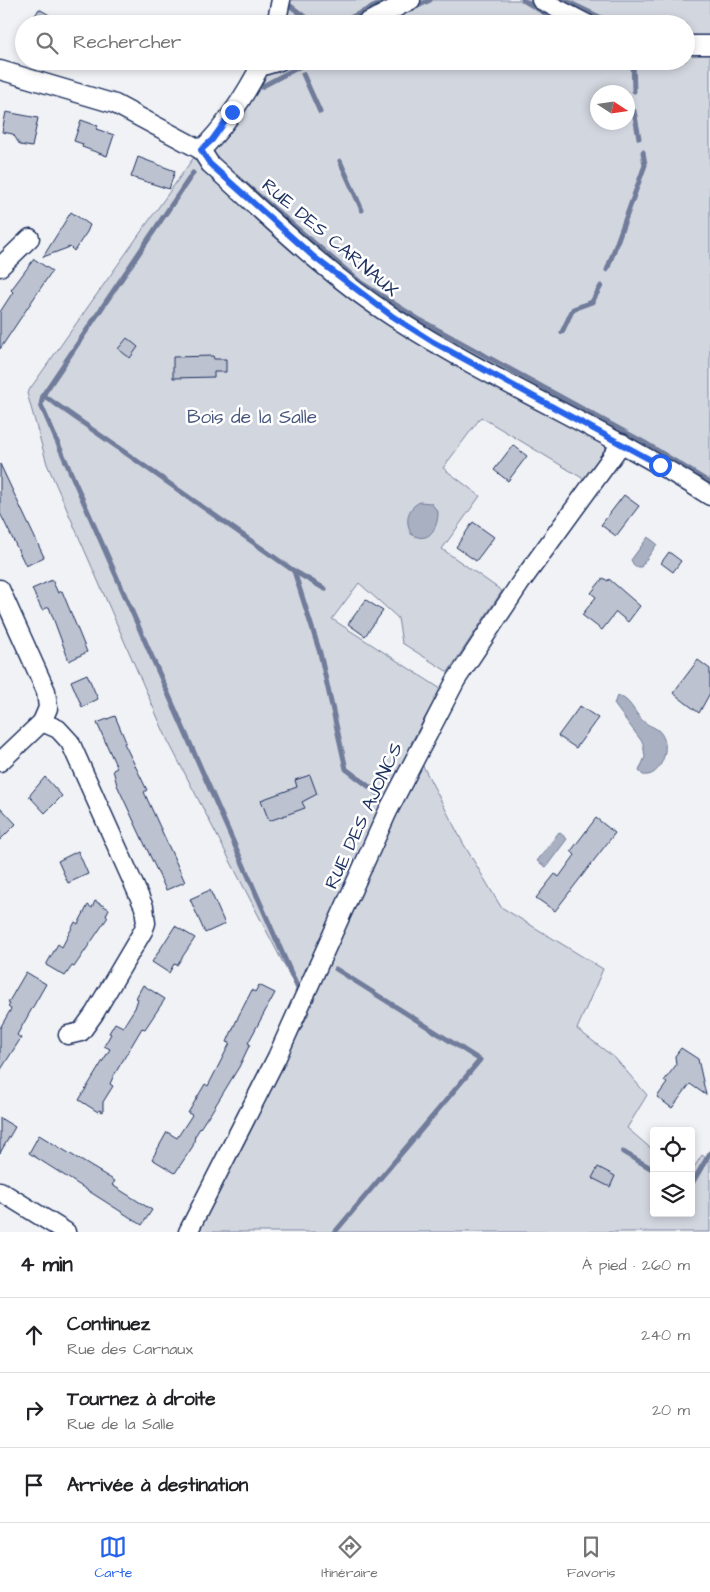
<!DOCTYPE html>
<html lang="fr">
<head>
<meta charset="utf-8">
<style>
	:root { --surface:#fff; --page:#f6f6f6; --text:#202124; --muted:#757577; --line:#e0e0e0; --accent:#2563eb }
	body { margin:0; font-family:"Architects Daughter",sans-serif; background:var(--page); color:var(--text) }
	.controls { position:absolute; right:15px; bottom:15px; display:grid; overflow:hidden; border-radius:5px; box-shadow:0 2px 8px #0003 }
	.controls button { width:45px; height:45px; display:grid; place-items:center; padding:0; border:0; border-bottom:1px solid var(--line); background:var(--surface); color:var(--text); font:25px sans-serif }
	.compass { position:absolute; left:590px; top:85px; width:45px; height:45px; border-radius:50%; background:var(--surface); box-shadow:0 2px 8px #0003; rotate:102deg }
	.stop { position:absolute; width:15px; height:15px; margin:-11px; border:4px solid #2563eb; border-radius:50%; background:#fff }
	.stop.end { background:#2563eb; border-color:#fff; box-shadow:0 1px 5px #0008 }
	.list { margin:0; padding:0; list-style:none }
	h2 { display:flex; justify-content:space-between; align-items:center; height:65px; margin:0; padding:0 20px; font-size:21px }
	h2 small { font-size:16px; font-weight:400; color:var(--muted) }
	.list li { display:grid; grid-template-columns:32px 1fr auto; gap:15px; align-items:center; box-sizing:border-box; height:75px; padding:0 20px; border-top:1px solid var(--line) }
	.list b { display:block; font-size:19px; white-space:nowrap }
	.list p { margin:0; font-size:16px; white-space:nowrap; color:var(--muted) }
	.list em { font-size:16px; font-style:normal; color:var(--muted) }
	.icon { flex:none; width:28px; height:28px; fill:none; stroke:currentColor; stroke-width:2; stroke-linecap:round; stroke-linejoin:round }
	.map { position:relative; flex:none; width:710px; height:1232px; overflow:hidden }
	.search { position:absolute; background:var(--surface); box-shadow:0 2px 8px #0003; left:15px; right:15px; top:15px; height:55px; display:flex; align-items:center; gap:12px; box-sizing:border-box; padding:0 18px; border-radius:28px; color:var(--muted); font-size:19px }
	.sheet { height:290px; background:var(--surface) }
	nav { display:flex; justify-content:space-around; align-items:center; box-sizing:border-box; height:70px; border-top:1px solid var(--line); background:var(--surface); font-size:14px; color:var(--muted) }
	nav a { display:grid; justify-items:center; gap:2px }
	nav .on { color:var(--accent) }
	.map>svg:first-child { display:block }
</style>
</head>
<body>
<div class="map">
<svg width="710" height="1232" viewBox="0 0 710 1232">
	<rect width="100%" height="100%" fill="#f1f2f5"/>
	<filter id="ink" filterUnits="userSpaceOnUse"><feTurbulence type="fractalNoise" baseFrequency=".02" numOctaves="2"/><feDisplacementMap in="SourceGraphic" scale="10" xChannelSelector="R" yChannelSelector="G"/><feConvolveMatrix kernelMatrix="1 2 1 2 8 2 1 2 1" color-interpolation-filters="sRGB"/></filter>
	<g filter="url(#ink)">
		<!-- green -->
		<path fill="#d2d6df" stroke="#76829e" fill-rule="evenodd" d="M281,0H710V496L622,443L592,484L481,417L443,468L480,496L442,549L502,591L448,672L402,643L398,618L359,583L332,619L441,689L411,743L463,843L501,907L603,969L577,1029L615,1058L647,1095L627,1128L654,1151V1213H691V1172L702,1155L710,1161V1232H196L309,1013L167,739L47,464L27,393L262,61H686V24H275ZM598,92H628V122H598Z"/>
		<!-- water -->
		<g fill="#a8b0c2" stroke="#707c9a">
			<path d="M420,502L431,503L438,512C438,528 429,545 411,534C405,521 407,508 420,502Z"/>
			<path d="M648,537L657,544L641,567H635L631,560Z"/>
			<path d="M617,696C629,697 634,712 642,720C646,725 653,726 658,730C669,740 666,757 659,767C655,773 650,776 643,775L639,771L645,757L643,743L614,704Z"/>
			<path d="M559,832L567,839L546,867L537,861Z"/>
		</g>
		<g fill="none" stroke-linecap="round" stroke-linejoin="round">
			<!-- stream -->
			<g stroke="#707c9a" stroke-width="5">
				<path d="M523,0L563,24"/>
				<path d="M564,0L614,24"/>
				<path d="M288,4L314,24"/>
				<path d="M410,10L430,0"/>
				<path d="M337,24L388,0"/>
				<path d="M303,74L320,112"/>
				<path d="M261,87L310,61"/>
				<path d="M634,91L633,63L638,61"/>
				<path d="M634,111L639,138"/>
				<path d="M340,161L362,210"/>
				<path d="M193,173L43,395L41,405L299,991"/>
				<path d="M245,184L360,282L420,320L645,443L710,483"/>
				<path d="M607,270L645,165L643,152"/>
				<path d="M562,332L573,309L592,302L601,286"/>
				<path d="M43,395L294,571L320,653L346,769L380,795"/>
				<path d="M294,571L325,589"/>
				<path d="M623,1152L654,1170"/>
				<path d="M691,1185L710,1153"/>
				<path d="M335,1232L480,1060L336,969"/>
			</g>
		</g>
		<!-- building -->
		<g fill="#bcc2d0" stroke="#1b2f5e">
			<path d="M39,9L65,24H30Z"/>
			<path d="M6,112L38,118L32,147L20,145L13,134L2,132Z"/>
			<path d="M81,120L98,126L96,129L114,135L107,156L82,147L83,144L74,141Z"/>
			<path d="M138,157L175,171L169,189L131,177Z"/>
			<path d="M71,212L90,225L87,232L74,251L70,247L43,257Z"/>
			<path d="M34,259L52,271L0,349V312L13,292L11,290Z"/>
			<path d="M127,338L138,347L130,358L118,349Z"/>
			<path d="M213,356L214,359H226V372H214V377L173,378V357Z"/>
			<path d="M513,445L527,456L508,481L494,470Z"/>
			<path d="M0,464L44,557L26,566L0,513Z"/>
			<path d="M624,495L639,506L616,536L601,525Z"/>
			<path d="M473,522L494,537L476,561L456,547Z"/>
			<path d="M669,552L681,561L673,572L661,563Z"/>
			<path d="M603,578L608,581L609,579L640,606L628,622L616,612L602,630L582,615L596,597L591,593Z"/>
			<path d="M52,580L58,593L62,591L87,652L69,661L49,607L42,610L32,589Z"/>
			<path d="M366,600L383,611L365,636L348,624Z"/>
			<path d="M698,660L710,669V693L699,713L673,693Z"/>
			<path d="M87,674L98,699L82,707L71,681Z"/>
			<path d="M580,706L598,718L576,748L558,736Z"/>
			<path d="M115,716L126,742L124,743L147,790L144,792L185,882L166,890L117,785L113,770L117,768L97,723Z"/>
			<path d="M310,775L317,794L302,802L305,808L269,821L261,800L297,787L295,780Z"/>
			<path d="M45,777L62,796L45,813L29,796Z"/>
			<path d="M0,807L16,824L0,840Z"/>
			<path d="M596,818L615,833L555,911L536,898L555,874L559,877L575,855L571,851Z"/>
			<path d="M78,851L88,874L68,883L58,861Z"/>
			<path d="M210,890L225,924L205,933L190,899Z"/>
			<path d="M95,901L109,909L106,915L108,917L74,967L72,966L65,976L46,965L58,944L62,947L75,922L78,924L88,905L92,908Z"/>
			<path d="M175,926L195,938L177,965L174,964L169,973L152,962Z"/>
			<path d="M26,972L46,984L17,1035L21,1038L0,1071V1028L11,1009L8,1007L10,1004L8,1003Z"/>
			<path d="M143,985L165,999L145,1029L142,1028L113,1077L110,1084L113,1086L103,1102V1112L99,1110L98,1112L79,1100L110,1049L104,1046L111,1034L109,1033L115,1023L123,1027L135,1008L138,999L136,998Z"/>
			<path d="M259,985L275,993L248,1043L250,1044L239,1067L209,1116H208L195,1136L193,1146L175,1173L152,1159L167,1132L177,1138L192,1115L188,1113L205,1084L208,1086L230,1043L227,1042L239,1015L252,990L255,992Z"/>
			<path d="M681,1048L698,1059L706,1095L690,1084L672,1108L657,1097L667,1083L664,1081L676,1065L675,1056Z"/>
			<path d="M0,1118L15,1127L0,1153Z"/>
			<path d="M39,1135L115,1181L112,1185L152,1210L142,1225L29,1153Z"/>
			<path d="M598,1167L615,1176L610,1187L592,1178Z"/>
		</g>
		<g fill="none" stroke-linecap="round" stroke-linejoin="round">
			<!-- minor casing -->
			<g stroke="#1b2f5e" stroke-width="21">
				<g id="minor">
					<path d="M541,0L587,24"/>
					<path d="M276,24L281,0"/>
					<path d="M364,24L411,0"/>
					<path d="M686,45H710"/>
					<path d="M260,67L280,61"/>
					<path d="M0,70L115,104L201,150L210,164C269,217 326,274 393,317C495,383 608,430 710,496"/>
					<path d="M201,150C226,126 247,92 263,61"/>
					<path d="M0,267L30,238"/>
					<path d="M0,589L46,691L48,708L42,722"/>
					<path d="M0,762L42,722L58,729L70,742L144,907L146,923L143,931L94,1014L81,1032L68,1035"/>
					<path d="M0,1191L66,1232"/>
					<path d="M188,1232L277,1057L388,811L456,680L521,582L622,443"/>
				</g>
			</g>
			<!-- minor -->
			<use href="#minor" stroke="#fff" stroke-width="18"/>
		</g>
	</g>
	<g fill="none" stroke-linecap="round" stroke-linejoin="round" filter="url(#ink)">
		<!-- route -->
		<path stroke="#2563eb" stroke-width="6" d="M232,112L212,140L201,150L210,164L315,258L392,316L433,342L660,465"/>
	</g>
	<g text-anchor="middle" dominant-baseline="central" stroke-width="5" stroke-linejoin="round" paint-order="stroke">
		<!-- street labels -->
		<g font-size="19" fill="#1b2f5e" stroke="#fff">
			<text transform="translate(330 238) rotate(40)">RUE DES CARNAUX</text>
			<text transform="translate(364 816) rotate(-65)">RUE DES AJONCS</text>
		</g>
		<!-- park labels -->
		<g font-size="19" fill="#49597e" stroke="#fff">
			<text x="252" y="417">Bois de la Salle</text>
		</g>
	</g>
</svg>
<div class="controls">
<button><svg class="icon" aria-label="locate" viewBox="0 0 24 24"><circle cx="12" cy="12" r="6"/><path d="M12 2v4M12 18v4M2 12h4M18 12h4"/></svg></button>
<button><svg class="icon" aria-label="layers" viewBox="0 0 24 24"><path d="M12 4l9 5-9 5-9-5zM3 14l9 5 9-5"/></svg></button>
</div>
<svg class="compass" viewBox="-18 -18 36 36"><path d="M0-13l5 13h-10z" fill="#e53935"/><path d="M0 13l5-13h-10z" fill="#757577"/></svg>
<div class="stop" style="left:660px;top:465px"></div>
<div class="stop end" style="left:232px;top:112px"></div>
<div class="search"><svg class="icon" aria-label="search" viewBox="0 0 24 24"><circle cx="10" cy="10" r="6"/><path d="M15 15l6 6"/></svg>Rechercher</div>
</div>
<section class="sheet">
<h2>4 min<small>À pied · 260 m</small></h2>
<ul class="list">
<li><svg class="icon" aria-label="ahead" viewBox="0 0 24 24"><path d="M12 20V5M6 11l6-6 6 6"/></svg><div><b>Continuez</b><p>Rue des Carnaux</p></div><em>240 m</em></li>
<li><svg class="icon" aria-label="right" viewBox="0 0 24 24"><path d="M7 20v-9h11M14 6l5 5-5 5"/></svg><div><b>Tournez à droite</b><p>Rue de la Salle</p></div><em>20 m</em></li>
<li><svg class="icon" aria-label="arrive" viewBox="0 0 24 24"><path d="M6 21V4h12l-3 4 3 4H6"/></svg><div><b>Arrivée à destination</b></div></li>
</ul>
</section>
<nav>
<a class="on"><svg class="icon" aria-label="map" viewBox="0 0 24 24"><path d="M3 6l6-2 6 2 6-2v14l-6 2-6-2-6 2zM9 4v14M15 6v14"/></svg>Carte</a>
<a><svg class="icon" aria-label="directions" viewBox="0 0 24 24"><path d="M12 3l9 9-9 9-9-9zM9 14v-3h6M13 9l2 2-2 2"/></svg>Itinéraire</a>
<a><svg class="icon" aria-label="saved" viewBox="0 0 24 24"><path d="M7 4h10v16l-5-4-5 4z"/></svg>Favoris</a>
</nav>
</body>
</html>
